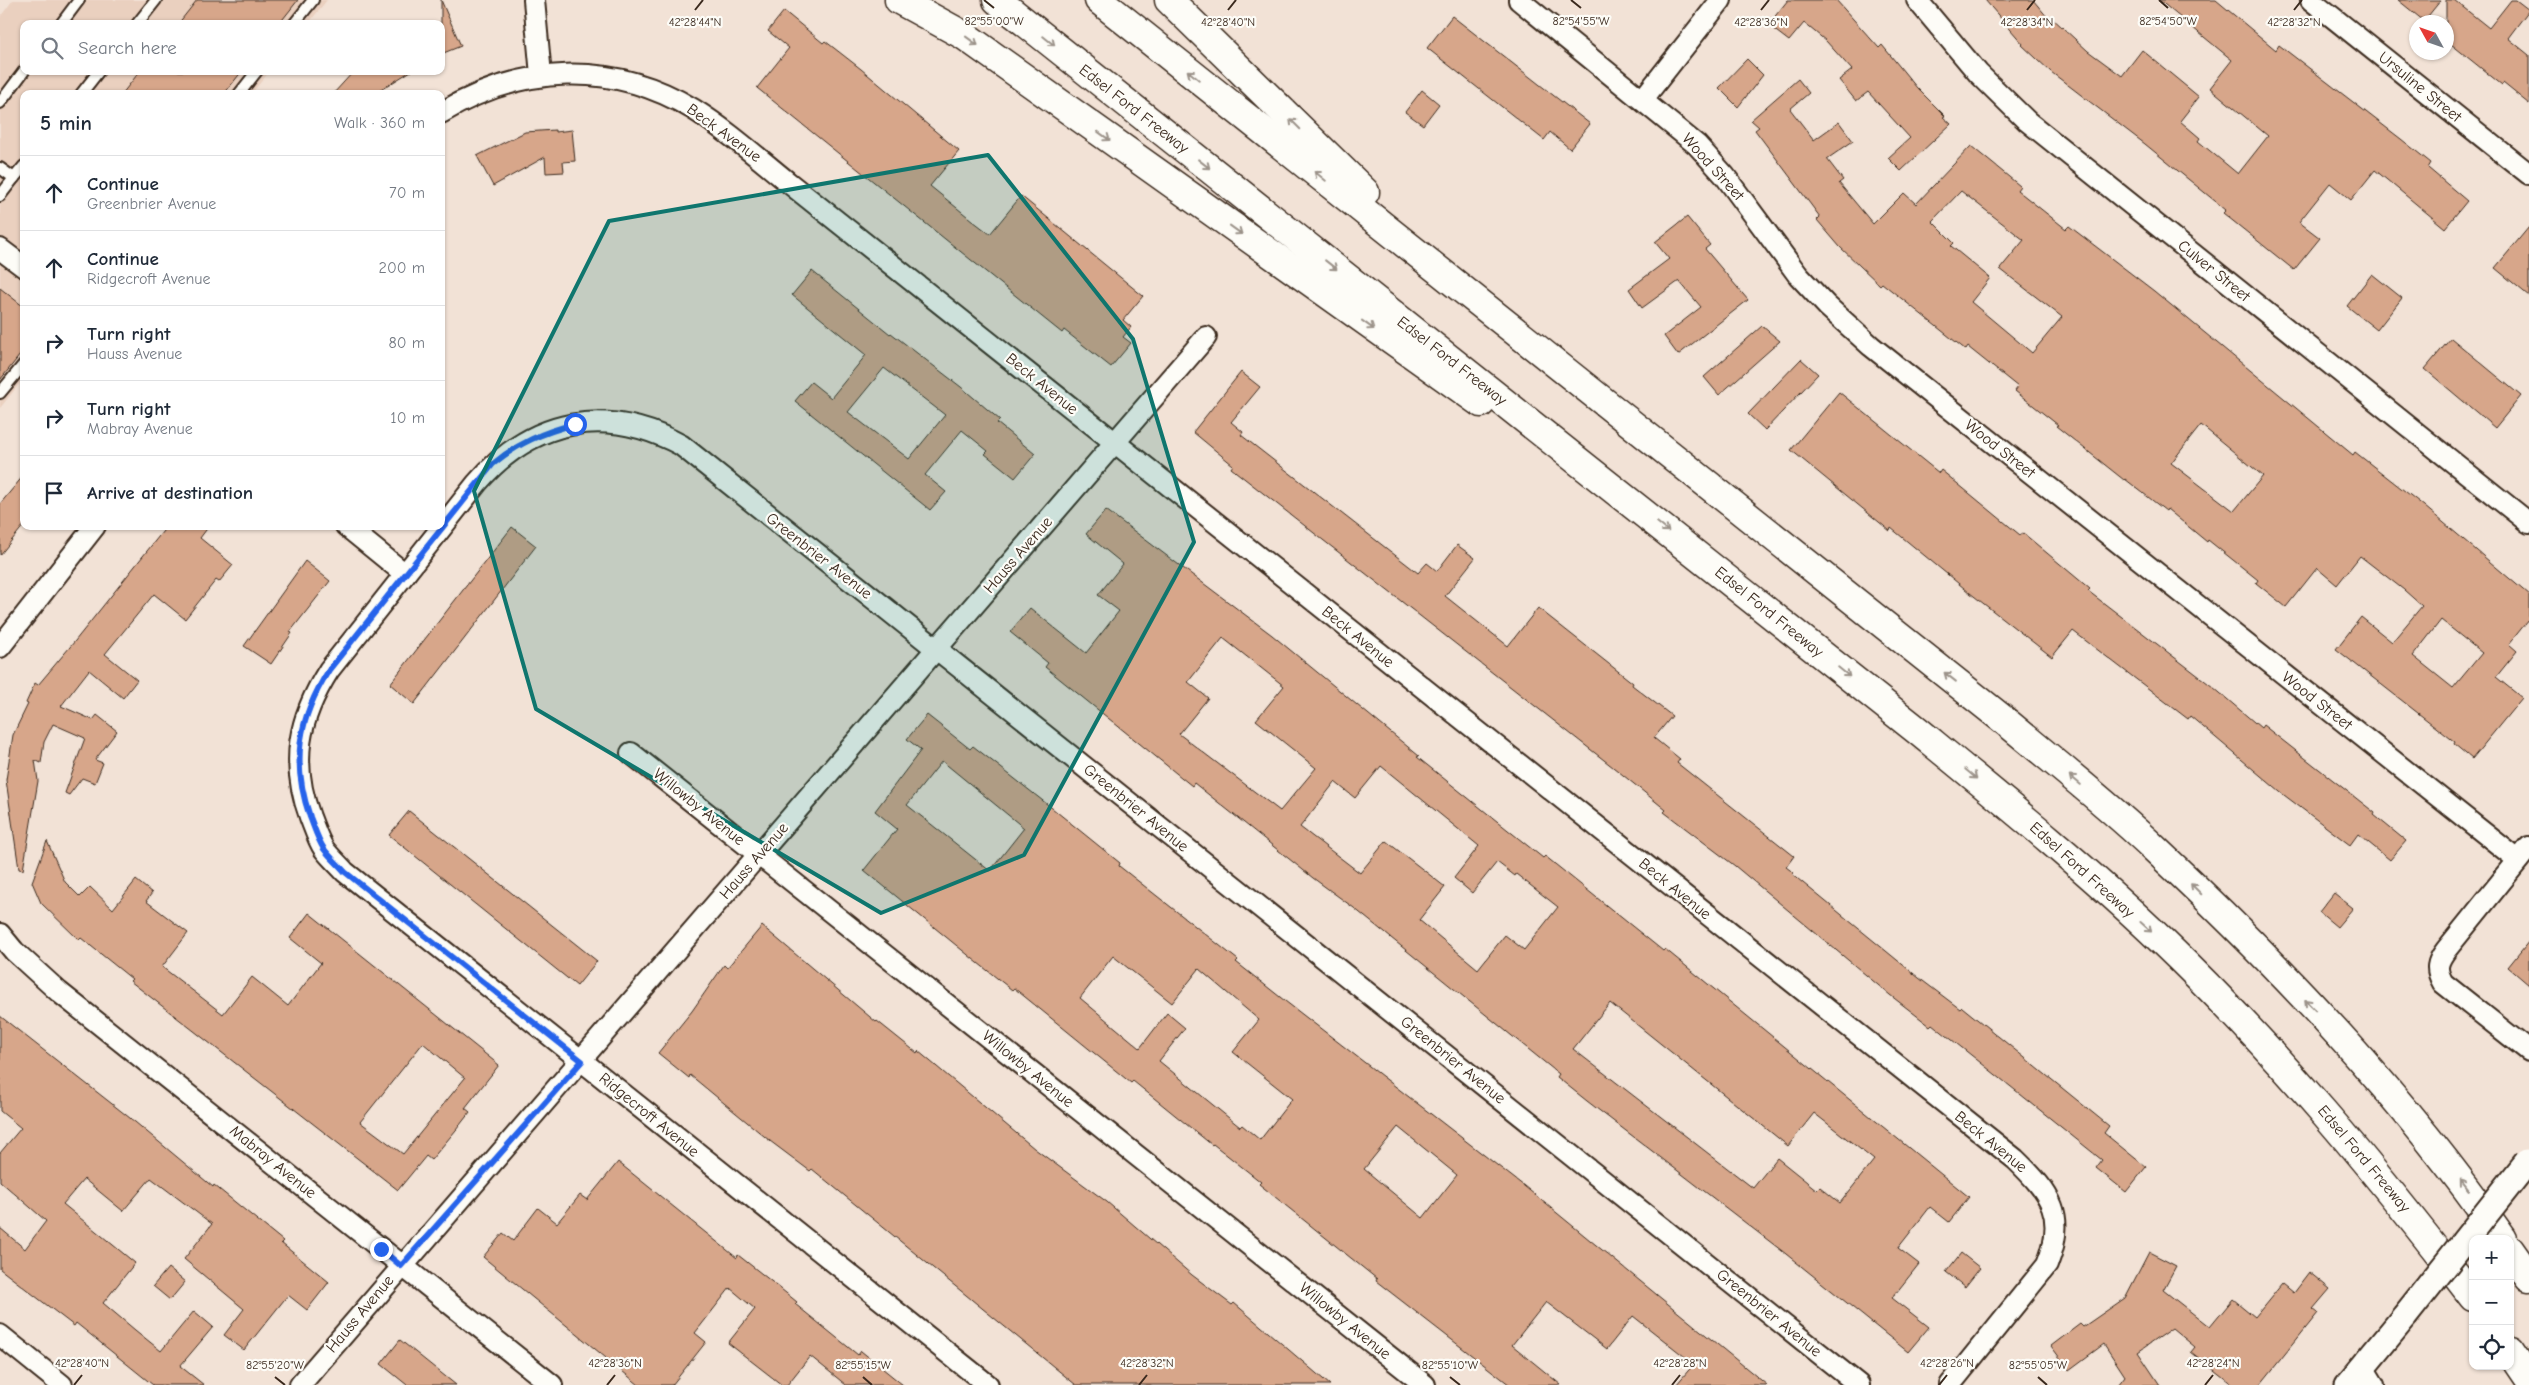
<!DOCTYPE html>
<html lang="en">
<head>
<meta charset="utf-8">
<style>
	:root { --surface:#fff; --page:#f6f6f7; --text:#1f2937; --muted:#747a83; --line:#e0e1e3 }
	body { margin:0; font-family:"Comic Neue",sans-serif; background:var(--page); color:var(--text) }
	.controls { position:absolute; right:15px; bottom:15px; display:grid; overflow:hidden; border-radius:10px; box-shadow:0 1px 4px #0004 }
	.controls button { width:45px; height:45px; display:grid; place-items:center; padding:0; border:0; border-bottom:1px solid var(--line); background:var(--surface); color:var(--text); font:25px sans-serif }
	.compass { position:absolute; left:2409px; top:15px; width:45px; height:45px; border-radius:50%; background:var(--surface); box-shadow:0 1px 4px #0004; rotate:310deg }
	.stop { position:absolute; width:15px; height:15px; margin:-11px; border:4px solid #2563eb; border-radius:50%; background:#fff }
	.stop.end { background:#2563eb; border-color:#fff; box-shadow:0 1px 5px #0008 }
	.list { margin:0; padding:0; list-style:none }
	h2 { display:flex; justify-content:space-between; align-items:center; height:65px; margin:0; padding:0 20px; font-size:21px }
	h2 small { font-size:16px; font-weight:400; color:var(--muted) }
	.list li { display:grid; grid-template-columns:32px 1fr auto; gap:15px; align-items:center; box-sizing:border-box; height:75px; padding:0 20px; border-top:1px solid var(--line) }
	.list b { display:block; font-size:19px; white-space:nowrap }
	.list p { margin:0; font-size:16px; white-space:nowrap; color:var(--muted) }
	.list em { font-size:16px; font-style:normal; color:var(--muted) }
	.icon { flex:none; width:28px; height:28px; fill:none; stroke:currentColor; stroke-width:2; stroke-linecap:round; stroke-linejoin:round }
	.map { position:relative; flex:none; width:2529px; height:1385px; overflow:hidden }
	.search { position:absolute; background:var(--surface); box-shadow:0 1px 4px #0004; left:20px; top:20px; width:425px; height:55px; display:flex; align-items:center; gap:12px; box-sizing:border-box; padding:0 18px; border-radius:10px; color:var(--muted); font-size:19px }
	.panel { position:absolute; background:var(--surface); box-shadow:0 1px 4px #0004; left:20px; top:90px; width:425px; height:440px; border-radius:10px }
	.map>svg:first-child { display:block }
</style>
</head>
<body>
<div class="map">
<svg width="2529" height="1385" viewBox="0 0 2529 1385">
	<rect width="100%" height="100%" fill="#f2e2d6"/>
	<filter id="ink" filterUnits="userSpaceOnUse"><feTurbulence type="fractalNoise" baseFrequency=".02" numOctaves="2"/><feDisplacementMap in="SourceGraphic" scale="10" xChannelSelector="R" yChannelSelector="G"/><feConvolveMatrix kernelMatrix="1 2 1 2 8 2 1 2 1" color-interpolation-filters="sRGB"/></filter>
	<g filter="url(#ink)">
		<!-- built -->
		<path fill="#ead0bf" d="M13,0H327L308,24H24V71H270L251,94H24V378L0,408V17Z"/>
		<!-- building -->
		<g fill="#d7a68a" stroke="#3b2a1e" fill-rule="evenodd">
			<path d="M197,0H298L279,24H178Z"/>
			<path d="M441,0L461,46L441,54Z"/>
			<path d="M1788,0H1836L1879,48L1882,45L1917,88L1945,116L1943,117L1951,124L1901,171L1888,158L1910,138L1868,92L1856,101L1839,80L1852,70L1826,41L1804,23L1789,41L1768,25Z"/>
			<path d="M1985,0H2033L2048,18L2050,16L2088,51L2122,76L2142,50L2199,97L2180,121L2200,138L2198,141L2238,174L2268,136L2210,88L2232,60L2159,0H2216L2276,50L2279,45L2401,139L2431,163L2428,168L2467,201L2445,228L2375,170L2351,200L2330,183L2299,222L2320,238L2294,270L2223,213L2226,210L2145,144L2051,72L2022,45L2023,44Z"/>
			<path d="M2398,0H2441L2424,21Z"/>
			<path d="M2446,0H2454L2489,28L2511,0H2516L2529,10L2508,38L2529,55V104L2503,83L2502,85L2446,40Z"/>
			<path d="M784,11L823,43L825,41L861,69L959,151L930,186L973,221L990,234L1021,196L1143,296L1123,320L1131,327L1123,337L1131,343L1111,367L1064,330L1062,333L757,88L789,48L768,31Z"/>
			<path d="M1452,16L1590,124L1570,149L1550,132L1544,140L1427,48Z"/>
			<path d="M1747,59L1763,75L1738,107L1719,88Z"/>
			<path d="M140,71H242L224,94H122Z"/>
			<path d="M354,71H411L374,94H333Z"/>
			<path d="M1798,79L1809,93L1790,109L1814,140L1839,122L1853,141L1827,159L1843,180L1839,183L1873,224L1904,193L1916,204L1971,146L2020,186L2017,190L2066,229L2069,226L2154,291L2353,455L2355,452L2424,506L2529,595V619L2509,644L2517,651L2496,677L2522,698L2472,759L2454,744L2455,742L2336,649L2361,617L2392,642L2422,606L2404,590L2360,556L2337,585L2317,568L2286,607L2256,583L2258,580L2208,540L2207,542L2167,509L2166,511L2125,479L2124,480L2056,426L2058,425L2015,391L2018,387L1968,347L1966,350L1882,283L1880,285L1840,247L1817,220L1820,217L1755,130L1759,127L1751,120ZM1961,191L2024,240L2000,269L2062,317L2032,353L1971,302L1990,278L1951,246L1954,243L1932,221ZM2201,425L2263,476L2234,511L2171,463ZM2441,620L2482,653L2453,688L2413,656Z"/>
			<path d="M1422,90L1439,104L1423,125L1405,112Z"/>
			<path d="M555,130V132L572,130L575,161L563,162L564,172L546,173L545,157L493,186L477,156L525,132Z"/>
			<path d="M1687,217L1710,245L1705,249L1748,300L1678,355L1664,336L1701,307L1679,281L1642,308L1629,289L1669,259L1655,242Z"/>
			<path d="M2529,227V296L2495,268Z"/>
			<path d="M812,271L890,334L891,333L961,387L1000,420L997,423L1035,454L1015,478L985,454L988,451L962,430L925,475L946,492L930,510L795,401L811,382L831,398L866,355L792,295ZM884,368L945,415L909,459L848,412Z"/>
			<path d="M2372,274L2402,298L2377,330L2347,306Z"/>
			<path d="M0,288L24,307V350L0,380Z"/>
			<path d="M1762,326L1780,341L1719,395L1704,377Z"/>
			<path d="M2451,338L2521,396L2495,428L2425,369Z"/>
			<path d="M1801,359L1818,374L1765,430L1748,414Z"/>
			<path d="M1241,372L1260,387L1231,422L1243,432L1241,435L1418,573L1427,563L1437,571L1457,545L1475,558L1445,596L1508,646L1538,608L1633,683L1632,685L1672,716L1654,738L1680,759L1677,763L1794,856L1786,867L1794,873L1792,874L1919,978L1960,1009L1962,1007L2109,1126L2104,1133L2146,1167L2126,1192L2096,1168L2102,1160L2020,1094L1932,1024L1930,1026L1890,995L1735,866L1664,812L1666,810L1618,771L1231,468L1233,465L1193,432Z"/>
			<path d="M1839,392L1939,473L1941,470L2020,535L2023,533L2090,589L2088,591L2213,687L2261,728L2263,725L2375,813L2374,815L2406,841L2390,860L2358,834L2350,845L2280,792L2190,716L2188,719L2073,631L2052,657L1970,593L1891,528L1890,531L1791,450Z"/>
			<path d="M24,475V525L0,555V504Z"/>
			<path d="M1106,510L1272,635L1419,756L1417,757L1543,858L1545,856L1663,951L1665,949L1969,1197L1949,1222L1930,1207L1898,1248L1919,1264L1892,1298L1929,1327L1908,1352L1786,1254L1587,1101L1557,1077L1559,1074L1354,908L1313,878L1194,783L1192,786L1045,667L1048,663L1010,632L1030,608L1086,653L1119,611L1098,595L1123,564L1086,534ZM1223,638L1284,686L1256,720L1316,768L1280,811L1179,734L1208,698L1188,682ZM1381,766L1479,846L1454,878L1472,893L1497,862L1515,876L1516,874L1558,907L1524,950L1505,935L1478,969L1419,920L1445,887L1426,872L1386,841L1360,873L1300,827L1335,782L1355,798ZM1610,1003L1788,1146L1814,1113L1874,1160L1840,1203L1820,1187L1817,1190L1777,1158L1753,1188L1573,1049Z"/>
			<path d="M167,526H209L200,538L233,565L219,582L216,580L185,619L154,594L105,654L137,680L123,698L89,670L61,706L93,720L97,715L117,731L95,760L103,763L95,783L82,778L69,795L65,793L85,738L53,724L44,742L41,763L35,760L38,781L23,870L19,869L6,780L13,735L28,704L26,703L35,683L38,685L75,641Z"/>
			<path d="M512,527L536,546L414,704L390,684Z"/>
			<path d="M305,561L330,581L290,632L292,633L271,664L244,646Z"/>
			<path d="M927,715L970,749L973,746L1052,808L1120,863L1119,866L1238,960L1236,962L1285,1001L1524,1186L1767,1385H1676L1694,1364L1633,1316L1607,1349L1546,1302L1512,1345L1561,1385H1510L1376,1281L1377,1279L1259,1184L1261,1182L1213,1144L1212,1145L1133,1081L1131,1083L1014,988L1012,990L973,959L864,870L897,829L875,811L921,750L907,739ZM942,761L1024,828L990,871L907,805ZM1113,956L1172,1003L1199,969L1259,1020L1233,1052L1292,1099L1260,1140L1242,1125L1240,1127L1159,1061L1185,1028L1167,1013L1140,1048L1080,998ZM1398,1127L1457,1175L1423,1218L1364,1169Z"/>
			<path d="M409,811L597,961L577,986L389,835Z"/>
			<path d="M47,841L65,882L80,897L90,887L113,909L136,880L152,893L146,901L188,933L162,967L223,1014L252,977L288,1006L321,963L290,938L309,913L499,1065L465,1108L470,1112L456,1130L431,1160L426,1156L398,1190L130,981L132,979L81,938L79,940L41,903L32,882ZM423,1043L465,1078L403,1154L360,1122Z"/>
			<path d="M2334,893L2353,908L2337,927L2319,912Z"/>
			<path d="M762,926L876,1022L877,1021L917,1053L918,1051L1035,1149L1107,1202L1192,1275L1232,1305L1234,1303L1330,1385H1076L812,1169L810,1171L770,1141L690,1075L689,1078L658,1053L692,1011L724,965L727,968Z"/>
			<path d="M2529,941V985L2508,967Z"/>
			<path d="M0,1016L135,1122L213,1187L214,1185L283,1241L281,1243L329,1282L307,1310L288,1295L244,1350L224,1335L244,1309L184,1259L212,1224L151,1178L123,1211L84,1179L63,1204L135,1263L103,1303L135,1330L161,1351L194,1311L213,1327L180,1366L204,1385H153L76,1323L74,1326L0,1269V1228L25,1249L46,1221L0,1181V1153L21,1128L0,1111Z"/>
			<path d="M618,1162L737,1258L738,1255L781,1289L797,1302L795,1304L858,1355L861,1351L903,1385H846L810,1356L787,1385H782L728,1343L755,1309L730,1288L695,1333L706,1342L672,1385H639L483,1257L503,1233L513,1241L538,1208L557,1223L580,1195L587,1200Z"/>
			<path d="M2149,1252L2176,1266L2163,1290L2210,1327L2233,1299L2255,1317L2282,1284L2293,1293L2309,1272L2330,1289L2313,1309L2318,1313L2260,1385H2233L2191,1352L2195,1347L2172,1328L2138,1352L2160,1385H2118L2125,1376L2104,1344L2069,1370L2051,1346L2080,1324L2083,1327L2125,1298Z"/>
			<path d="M1961,1253L1980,1268L1965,1287L1946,1272Z"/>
			<path d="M168,1268L185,1282L170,1300L153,1286Z"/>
			<path d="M400,1340L456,1385H407L381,1364Z"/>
		</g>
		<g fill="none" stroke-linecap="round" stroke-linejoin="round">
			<!-- service casing -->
			<g stroke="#3b2a1e" stroke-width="14">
				<g id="service">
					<path d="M61,24L79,0"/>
					<path d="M137,24L156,0"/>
					<path d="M294,24L313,0"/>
					<path d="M81,94L99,71"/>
					<path d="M239,94L257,71"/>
					<path d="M0,103L24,71"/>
					<path d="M0,168L14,178L0,196"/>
					<path d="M14,178L24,166"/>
					<path d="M0,393L24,364"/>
				</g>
			</g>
			<!-- minor casing -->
			<g stroke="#3b2a1e" stroke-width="24">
				<g id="minor">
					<path d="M534,0L541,75"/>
					<path d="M1519,0L1697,145L1725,176L1798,275L1827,306L1871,346L2518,860"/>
					<path d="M1917,0L1978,73L2027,121L2529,523"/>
					<path d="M2311,0L2529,174"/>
					<path d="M1643,99L1721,0"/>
					<path d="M441,113C521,65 612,60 693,109C727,130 758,158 789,183L2015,1159C2051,1194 2067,1215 2047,1265L1950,1385"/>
					<path d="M0,249L24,267"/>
					<path d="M346,526L405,574"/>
					<path d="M0,647L95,526"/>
					<path d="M631,753L1425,1385"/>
					<path d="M2529,847L2446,950C2437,962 2435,969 2443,983L2529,1051"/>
					<path d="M0,934L14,951L59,992L552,1385"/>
					<path d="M0,1335L62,1385"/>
					<path d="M2363,1367L2374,1385"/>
					<path d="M300,1385L1206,337"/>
					<path d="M988,1385L345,872C338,864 330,857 324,849C318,840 314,827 310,817C290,762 298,719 329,670L477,483C533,418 606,405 681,445L1859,1385"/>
				</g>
			</g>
			<!-- tertiary casing -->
			<g stroke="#3b2a1e" stroke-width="29">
				<path id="tertiary" d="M2348,1385L2405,1316"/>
			</g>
			<!-- motorway casing -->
			<g stroke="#3b2a1e" stroke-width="31">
				<g id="motorway">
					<path d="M899,0L965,36L1481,403"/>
					<path d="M997,0L1918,731C2001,799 2085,867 2163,942C2278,1052 2376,1171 2473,1297"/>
					<path d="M1099,0L2010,725C2059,766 2110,806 2156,850C2283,969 2403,1096 2503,1239"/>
					<path d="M1169,0L1365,192"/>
					<path d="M2510,1250L2529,1277"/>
					<path d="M2510,1351L2529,1379"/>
				</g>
			</g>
			<!-- service -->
			<use href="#service" stroke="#fdfcf7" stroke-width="10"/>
			<!-- minor -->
			<use href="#minor" stroke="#fdfcf7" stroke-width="20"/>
			<!-- tertiary -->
			<use href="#tertiary" stroke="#fdfcf7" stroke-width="25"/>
			<!-- motorway -->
			<use href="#motorway" stroke="#fdfcf7" stroke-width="28"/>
			<!-- tertiary-bridge casing -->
			<g stroke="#3b2a1e" stroke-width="29" stroke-linecap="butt">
				<path id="tertiary-bridge" d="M2405,1316L2527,1162"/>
			</g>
			<!-- tertiary-bridge -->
			<use href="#tertiary-bridge" stroke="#fdfcf7" stroke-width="25"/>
		</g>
		<!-- one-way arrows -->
		<defs><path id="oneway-shaft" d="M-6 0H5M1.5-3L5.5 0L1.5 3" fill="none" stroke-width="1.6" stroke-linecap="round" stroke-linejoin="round" transform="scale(1.25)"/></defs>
		<g stroke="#9c938a">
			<use href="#oneway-shaft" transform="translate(972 41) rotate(36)"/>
			<use href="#oneway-shaft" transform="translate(1049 41) rotate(39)"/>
			<use href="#oneway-shaft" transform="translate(1193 75) rotate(-141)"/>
			<use href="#oneway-shaft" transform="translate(1295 124) rotate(-135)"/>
			<use href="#oneway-shaft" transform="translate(1104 136) rotate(36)"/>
			<use href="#oneway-shaft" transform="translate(1204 164) rotate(38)"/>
			<use href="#oneway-shaft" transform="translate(1320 176) rotate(-141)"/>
			<use href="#oneway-shaft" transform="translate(1236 230) rotate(36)"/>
			<use href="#oneway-shaft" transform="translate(1331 265) rotate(38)"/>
			<use href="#oneway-shaft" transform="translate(1368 325) rotate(36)"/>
			<use href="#oneway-shaft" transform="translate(1663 527) rotate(39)"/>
			<use href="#oneway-shaft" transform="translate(1844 672) rotate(39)"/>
			<use href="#oneway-shaft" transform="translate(1950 677) rotate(-142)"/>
			<use href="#oneway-shaft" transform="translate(1971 774) rotate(40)"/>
			<use href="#oneway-shaft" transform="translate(2075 780) rotate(-140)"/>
			<use href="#oneway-shaft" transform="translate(2196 889) rotate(-135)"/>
			<use href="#oneway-shaft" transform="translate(2146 927) rotate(42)"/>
			<use href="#oneway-shaft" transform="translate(2310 1005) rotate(-134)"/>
			<use href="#oneway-shaft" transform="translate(2464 1185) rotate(-128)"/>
		</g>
	</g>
	<g fill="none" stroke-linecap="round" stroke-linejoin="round" filter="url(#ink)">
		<!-- route -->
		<path stroke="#2563eb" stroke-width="6" d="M381,1249L401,1266L582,1061L345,872C338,864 330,857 324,849C318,840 314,827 310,817C291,762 298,719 329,670L493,464C518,443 544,432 575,424"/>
	</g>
	<!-- marked area -->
	<path fill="#0f766e" fill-opacity="0.2" stroke="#0f766e" stroke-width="4" stroke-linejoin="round" d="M988,155L1133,339L1194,542L1024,855L881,913L536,709L474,491L609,221Z"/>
	<!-- ticks -->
	<path fill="none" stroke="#3b2a1e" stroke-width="2" d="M984,0L994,8M1571,0L1581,8M2159,0L2168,8M695,10L703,0M1228,10L1236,0M1761,10L1769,0M2027,10L2035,0M2294,10L2302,0M275,1377L285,1385M863,1377L872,1385M1450,1377L1460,1385M2038,1377L2047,1385M74,1385L82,1375M607,1385L615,1375M1139,1385L1147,1375M1672,1385L1680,1375M1939,1385L1947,1375M2205,1385L2213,1375"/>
	<g text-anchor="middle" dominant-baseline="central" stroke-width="4.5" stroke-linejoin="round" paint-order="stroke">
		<!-- street labels -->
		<g font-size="16" fill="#3b2a1e" stroke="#fdfcf7">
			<text transform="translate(2420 87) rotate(39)">Ursuline Street</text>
			<text transform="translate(1134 109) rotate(38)">Edsel Ford Freeway</text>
			<text transform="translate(724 133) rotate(36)">Beck Avenue</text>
			<text transform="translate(1713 167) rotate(48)">Wood Street</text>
			<text transform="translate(2214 271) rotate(39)">Culver Street</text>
			<text transform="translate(1452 361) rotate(38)">Edsel Ford Freeway</text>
			<text transform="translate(1042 384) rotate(39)">Beck Avenue</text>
			<text transform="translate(2000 449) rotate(38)">Wood Street</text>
			<text transform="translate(1018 555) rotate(-49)">Hauss Avenue</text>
			<text transform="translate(819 556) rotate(38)">Greenbrier Avenue</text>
			<text transform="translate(1769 612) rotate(39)">Edsel Ford Freeway</text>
			<text transform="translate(1358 637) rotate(39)">Beck Avenue</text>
			<text transform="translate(2317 701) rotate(38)">Wood Street</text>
			<text transform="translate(699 807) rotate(39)">Willowby Avenue</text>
			<text transform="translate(1136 808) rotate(39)">Greenbrier Avenue</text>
			<text transform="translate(754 861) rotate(-49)">Hauss Avenue</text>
			<text transform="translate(2082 870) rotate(42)">Edsel Ford Freeway</text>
			<text transform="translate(1675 889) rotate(39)">Beck Avenue</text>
			<text transform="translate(1453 1060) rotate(39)">Greenbrier Avenue</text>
			<text transform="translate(1028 1069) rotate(39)">Willowby Avenue</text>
			<text transform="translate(649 1115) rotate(39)">Ridgecroft Avenue</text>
			<text transform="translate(1991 1142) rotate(39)">Beck Avenue</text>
			<text transform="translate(2364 1159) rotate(50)">Edsel Ford Freeway</text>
			<text transform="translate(273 1162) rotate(39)">Mabray Avenue</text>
			<text transform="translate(1769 1313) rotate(39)">Greenbrier Avenue</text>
			<text transform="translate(360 1314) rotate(-50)">Hauss Avenue</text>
			<text transform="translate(1345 1321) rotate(39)">Willowby Avenue</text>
		</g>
	</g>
	<g font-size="12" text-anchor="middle" fill="#3b2a1e" stroke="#fdfcf7" stroke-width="4.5" stroke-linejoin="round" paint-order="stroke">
		<text x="994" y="25">82°55'00"W</text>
		<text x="1581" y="25">82°54'55"W</text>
		<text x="2168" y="25">82°54'50"W</text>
		<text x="695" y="26">42°28'44"N</text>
		<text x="1228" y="26">42°28'40"N</text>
		<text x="1761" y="26">42°28'36"N</text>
		<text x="2027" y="26">42°28'34"N</text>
		<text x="2294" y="26">42°28'32"N</text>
		<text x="82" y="1367">42°28'40"N</text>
		<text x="615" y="1367">42°28'36"N</text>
		<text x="1147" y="1367">42°28'32"N</text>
		<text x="1680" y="1367">42°28'28"N</text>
		<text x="1947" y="1367">42°28'26"N</text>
		<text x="2213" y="1367">42°28'24"N</text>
		<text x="275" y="1369">82°55'20"W</text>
		<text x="863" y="1369">82°55'15"W</text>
		<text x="1450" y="1369">82°55'10"W</text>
		<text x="2038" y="1369">82°55'05"W</text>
	</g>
</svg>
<div class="controls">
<button>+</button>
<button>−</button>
<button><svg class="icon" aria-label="locate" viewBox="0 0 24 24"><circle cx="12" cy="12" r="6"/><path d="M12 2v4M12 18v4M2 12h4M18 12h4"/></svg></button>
</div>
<svg class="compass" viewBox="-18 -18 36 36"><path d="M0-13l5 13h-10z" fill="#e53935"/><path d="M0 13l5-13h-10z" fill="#747a83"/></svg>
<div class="stop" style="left:575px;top:424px"></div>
<div class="stop end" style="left:381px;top:1249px"></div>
<div class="search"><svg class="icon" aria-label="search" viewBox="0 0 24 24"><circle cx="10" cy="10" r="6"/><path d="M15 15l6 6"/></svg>Search here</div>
<section class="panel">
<h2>5 min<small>Walk · 360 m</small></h2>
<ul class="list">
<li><svg class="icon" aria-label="ahead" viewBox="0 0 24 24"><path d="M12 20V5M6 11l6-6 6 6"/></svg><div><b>Continue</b><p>Greenbrier Avenue</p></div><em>70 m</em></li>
<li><svg class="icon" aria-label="ahead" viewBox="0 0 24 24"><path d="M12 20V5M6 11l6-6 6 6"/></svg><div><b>Continue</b><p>Ridgecroft Avenue</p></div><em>200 m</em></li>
<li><svg class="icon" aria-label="right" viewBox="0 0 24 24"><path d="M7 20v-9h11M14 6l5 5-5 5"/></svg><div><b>Turn right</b><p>Hauss Avenue</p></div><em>80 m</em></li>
<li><svg class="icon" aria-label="right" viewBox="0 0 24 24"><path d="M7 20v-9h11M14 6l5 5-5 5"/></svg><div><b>Turn right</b><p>Mabray Avenue</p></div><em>10 m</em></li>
<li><svg class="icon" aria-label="arrive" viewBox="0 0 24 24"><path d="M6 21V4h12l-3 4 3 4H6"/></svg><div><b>Arrive at destination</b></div></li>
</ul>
</section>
</div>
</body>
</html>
